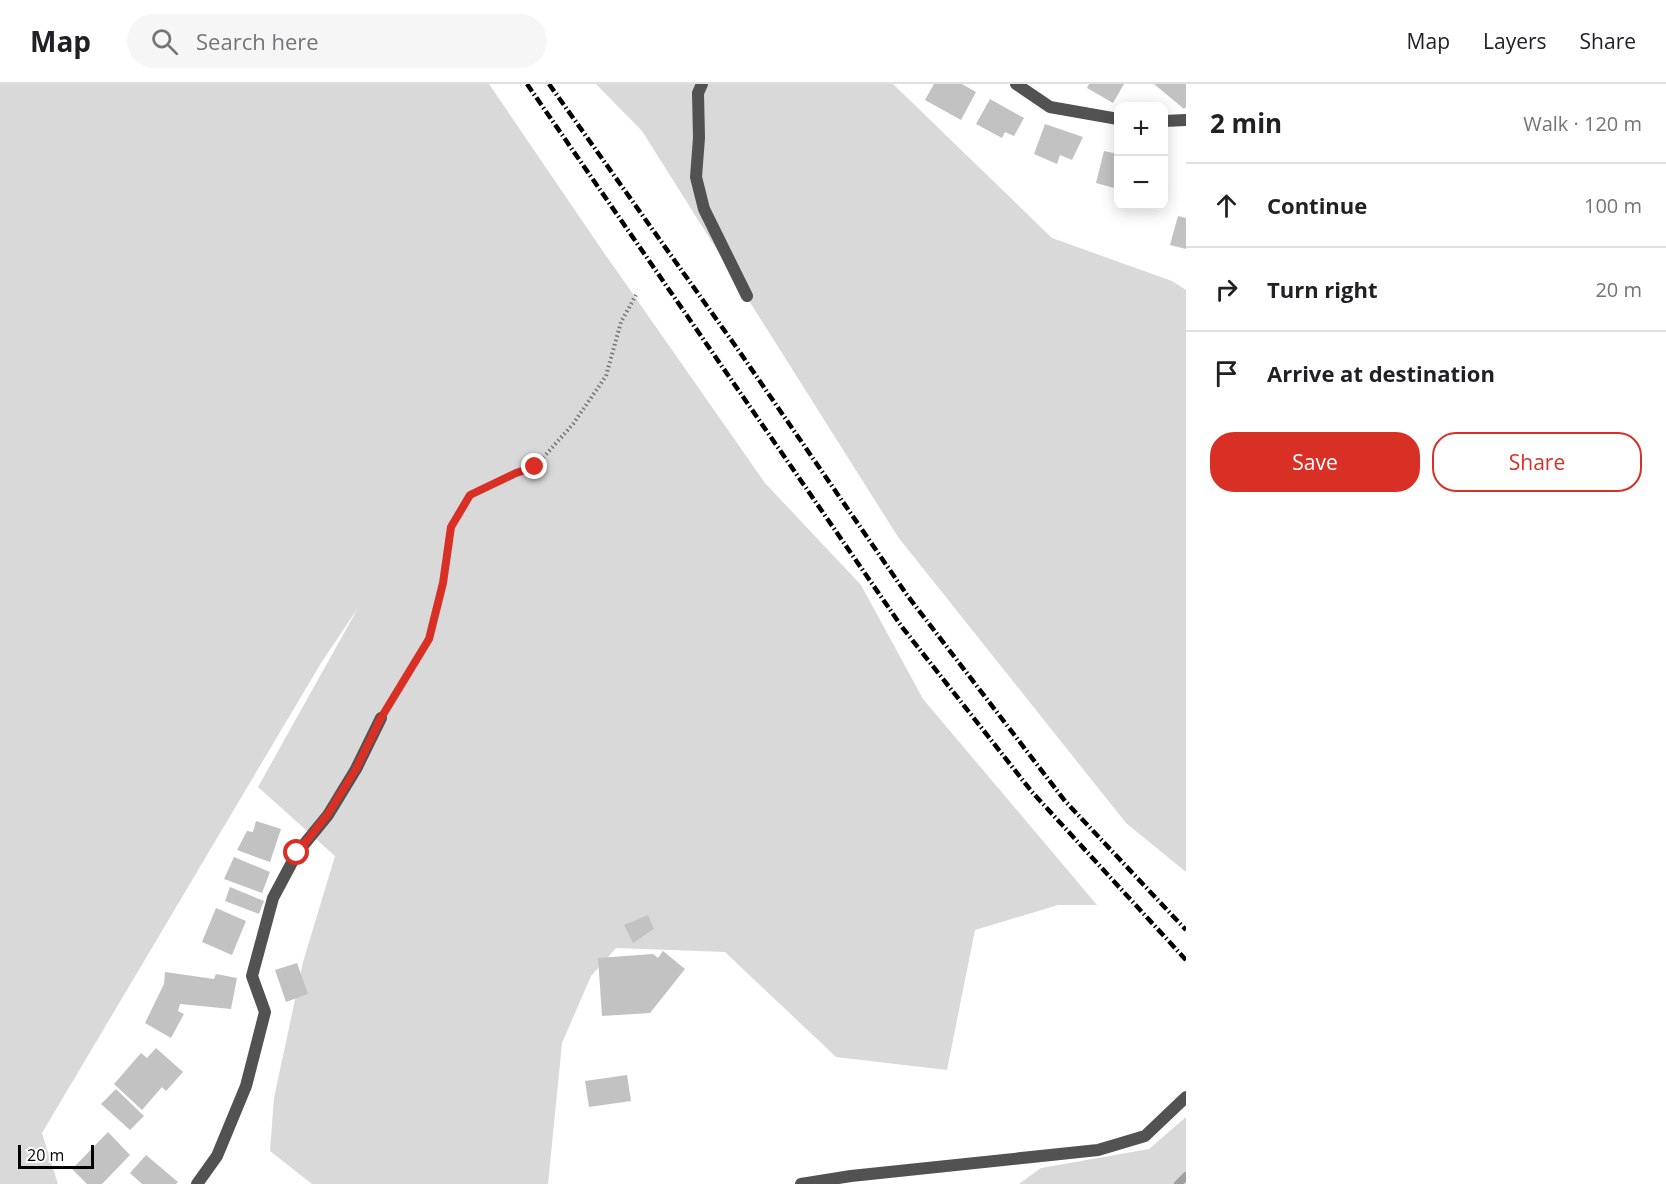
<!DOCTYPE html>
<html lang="en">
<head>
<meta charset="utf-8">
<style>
	:root { --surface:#fff; --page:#f6f6f6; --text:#202124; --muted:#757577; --line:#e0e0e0; --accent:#d93025 }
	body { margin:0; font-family:"Open Sans",sans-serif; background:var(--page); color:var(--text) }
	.controls { position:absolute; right:18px; top:18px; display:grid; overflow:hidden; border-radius:12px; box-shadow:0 3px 15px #0003 }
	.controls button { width:54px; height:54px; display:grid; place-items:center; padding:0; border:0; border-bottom:2px solid var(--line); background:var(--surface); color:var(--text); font:30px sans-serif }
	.scale { position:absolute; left:18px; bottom:15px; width:76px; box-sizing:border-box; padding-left:6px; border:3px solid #000; border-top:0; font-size:16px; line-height:21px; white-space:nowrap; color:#000; -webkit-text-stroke:4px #fff; paint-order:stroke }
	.stop { position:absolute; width:18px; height:18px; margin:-14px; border:4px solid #d93025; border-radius:50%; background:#fff }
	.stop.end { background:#d93025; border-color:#fff; box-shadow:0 2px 6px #0008 }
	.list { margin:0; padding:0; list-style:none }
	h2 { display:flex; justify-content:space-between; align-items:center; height:78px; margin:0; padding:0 24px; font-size:26px }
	h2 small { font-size:20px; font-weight:400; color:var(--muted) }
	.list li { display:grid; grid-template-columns:39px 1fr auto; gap:18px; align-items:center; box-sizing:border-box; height:84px; padding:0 24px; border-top:2px solid var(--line) }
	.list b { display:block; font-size:22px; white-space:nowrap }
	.list em { font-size:20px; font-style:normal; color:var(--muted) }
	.actions { display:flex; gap:12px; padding:18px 24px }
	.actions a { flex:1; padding:14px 0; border:2px solid var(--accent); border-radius:24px; text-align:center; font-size:21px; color:var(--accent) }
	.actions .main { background:var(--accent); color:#fff }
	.icon { flex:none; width:33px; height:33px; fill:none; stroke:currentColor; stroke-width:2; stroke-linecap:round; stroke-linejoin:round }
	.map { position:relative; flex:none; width:1186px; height:1100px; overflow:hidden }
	header { display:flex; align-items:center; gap:36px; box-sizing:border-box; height:84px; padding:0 30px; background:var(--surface); border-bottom:2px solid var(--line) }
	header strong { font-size:28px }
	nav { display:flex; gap:33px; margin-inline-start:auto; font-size:21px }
	.search { width:420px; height:54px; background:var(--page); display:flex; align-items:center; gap:15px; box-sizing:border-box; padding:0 21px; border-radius:33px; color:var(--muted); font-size:22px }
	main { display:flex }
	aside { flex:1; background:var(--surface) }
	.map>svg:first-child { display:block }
</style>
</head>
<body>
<header>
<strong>Map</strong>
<div class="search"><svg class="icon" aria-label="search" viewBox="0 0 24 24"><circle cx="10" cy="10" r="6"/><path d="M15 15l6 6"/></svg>Search here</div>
<nav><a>Map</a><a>Layers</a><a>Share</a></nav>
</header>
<main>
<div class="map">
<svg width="1186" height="1100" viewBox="0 0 1186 1100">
	<rect width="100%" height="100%" fill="#fff"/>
	<!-- green -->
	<g fill="#d9d9d9">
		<path d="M0,0H489L600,163L765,399L861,501L923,615L1097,821H1058L975,846L947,986L836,973L725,868L616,864L591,892L562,959L548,1100H312L270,1067L274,1014L303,878L335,772L258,703L358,524L321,579L42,1049L58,1100H0Z"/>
		<path d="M596,0H893L1052,154L1172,197L1186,206V788L1126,739L898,453L642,47Z"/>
		<path d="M1186,1033V1100H1019L1041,1084L1149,1065Z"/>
	</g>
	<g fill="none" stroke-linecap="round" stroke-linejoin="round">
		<!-- stream -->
		<path stroke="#a0a0a0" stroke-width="8" d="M1178,1100L1186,1092"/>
	</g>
	<!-- building -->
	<g fill="#c2c2c2">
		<path d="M934,0H962L976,8L961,36L925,16Z"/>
		<path d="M1089,0H1124L1113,19L1087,4Z"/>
		<path d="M1154,0H1186V23L1184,25Z"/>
		<path d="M990,15L1024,34L1014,52L1005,48L1002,54L976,40Z"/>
		<path d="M1045,40L1083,53L1072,76L1060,71L1057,80L1034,70Z"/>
		<path d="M1104,67L1118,70V105L1096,99Z"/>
		<path d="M1178,132L1186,134V165L1170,161Z"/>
		<path d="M256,737L281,745L270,778L237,766L247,747L253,748Z"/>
		<path d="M234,773L270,788L262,809L224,795Z"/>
		<path d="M230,803L264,817L259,830L225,817Z"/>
		<path d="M216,824L246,837L232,871L202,858Z"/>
		<path d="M648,831L654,845L633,859L624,841Z"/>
		<path d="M663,867L685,885L650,929L602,932L598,874L653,870L658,874Z"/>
		<path d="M297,879L308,910L286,918L275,886Z"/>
		<path d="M165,888L214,895L216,890L237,894L231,925L180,920L178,927L184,930L171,954L145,939L164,900Z"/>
		<path d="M156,964L183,988L166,1007L162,1003L142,1026L114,1000L141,969L147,974Z"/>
		<path d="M627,991L631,1017L589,1023L585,997Z"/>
		<path d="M116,1005L144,1032L130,1046L101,1020Z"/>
		<path d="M108,1048L130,1071L102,1100H87L72,1085Z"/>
		<path d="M146,1071L178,1098L176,1100H142L130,1089Z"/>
	</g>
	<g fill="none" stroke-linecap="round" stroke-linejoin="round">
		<!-- path -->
		<path stroke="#747474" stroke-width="4" stroke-dasharray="1.5 3" stroke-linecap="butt" d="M390,620L429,555L443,499L451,443L470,411L516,389L535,383L573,340L606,292L621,238L636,211"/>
		<!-- service -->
		<g stroke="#525252" stroke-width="12">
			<path d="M702,0L698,9L699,54L696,93L704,125L747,212"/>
			<path d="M1016,0L1050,23L1118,35"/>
			<path d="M1164,37L1186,36"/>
		</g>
		<!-- minor -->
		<g stroke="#525252" stroke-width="12">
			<path d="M197,1100L217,1072L246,1002L265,928L252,892L273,814L297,769L328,731L356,685L381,634"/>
			<path d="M801,1100L851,1092L1098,1066L1145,1052L1186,1013"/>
		</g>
		<!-- rail -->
		<g stroke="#000" stroke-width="4.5" stroke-dasharray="9 3 1.5 3" stroke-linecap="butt">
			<path d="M527,0L902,543L1032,708L1186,876"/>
			<path d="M549,0L739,267L907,511L1065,717L1186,846"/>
		</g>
	</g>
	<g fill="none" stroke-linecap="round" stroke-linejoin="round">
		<!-- route -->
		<path stroke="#d93025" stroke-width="8" d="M297,769L328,730L356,685L381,634L429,555L443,499L451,443L470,411L516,389L535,383"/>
	</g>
</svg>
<div class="controls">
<button>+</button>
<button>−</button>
</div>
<div class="scale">20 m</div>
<div class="stop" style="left:297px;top:769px"></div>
<div class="stop end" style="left:535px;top:383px"></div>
</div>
<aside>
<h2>2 min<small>Walk · 120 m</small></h2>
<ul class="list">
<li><svg class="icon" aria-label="ahead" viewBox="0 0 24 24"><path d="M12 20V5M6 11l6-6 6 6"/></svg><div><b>Continue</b></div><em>100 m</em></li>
<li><svg class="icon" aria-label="right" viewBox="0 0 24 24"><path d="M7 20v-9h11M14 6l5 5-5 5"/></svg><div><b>Turn right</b></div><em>20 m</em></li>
<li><svg class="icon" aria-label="arrive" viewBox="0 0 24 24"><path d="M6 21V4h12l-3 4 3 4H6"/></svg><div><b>Arrive at destination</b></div></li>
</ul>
<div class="actions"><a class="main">Save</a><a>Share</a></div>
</aside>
</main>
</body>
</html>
